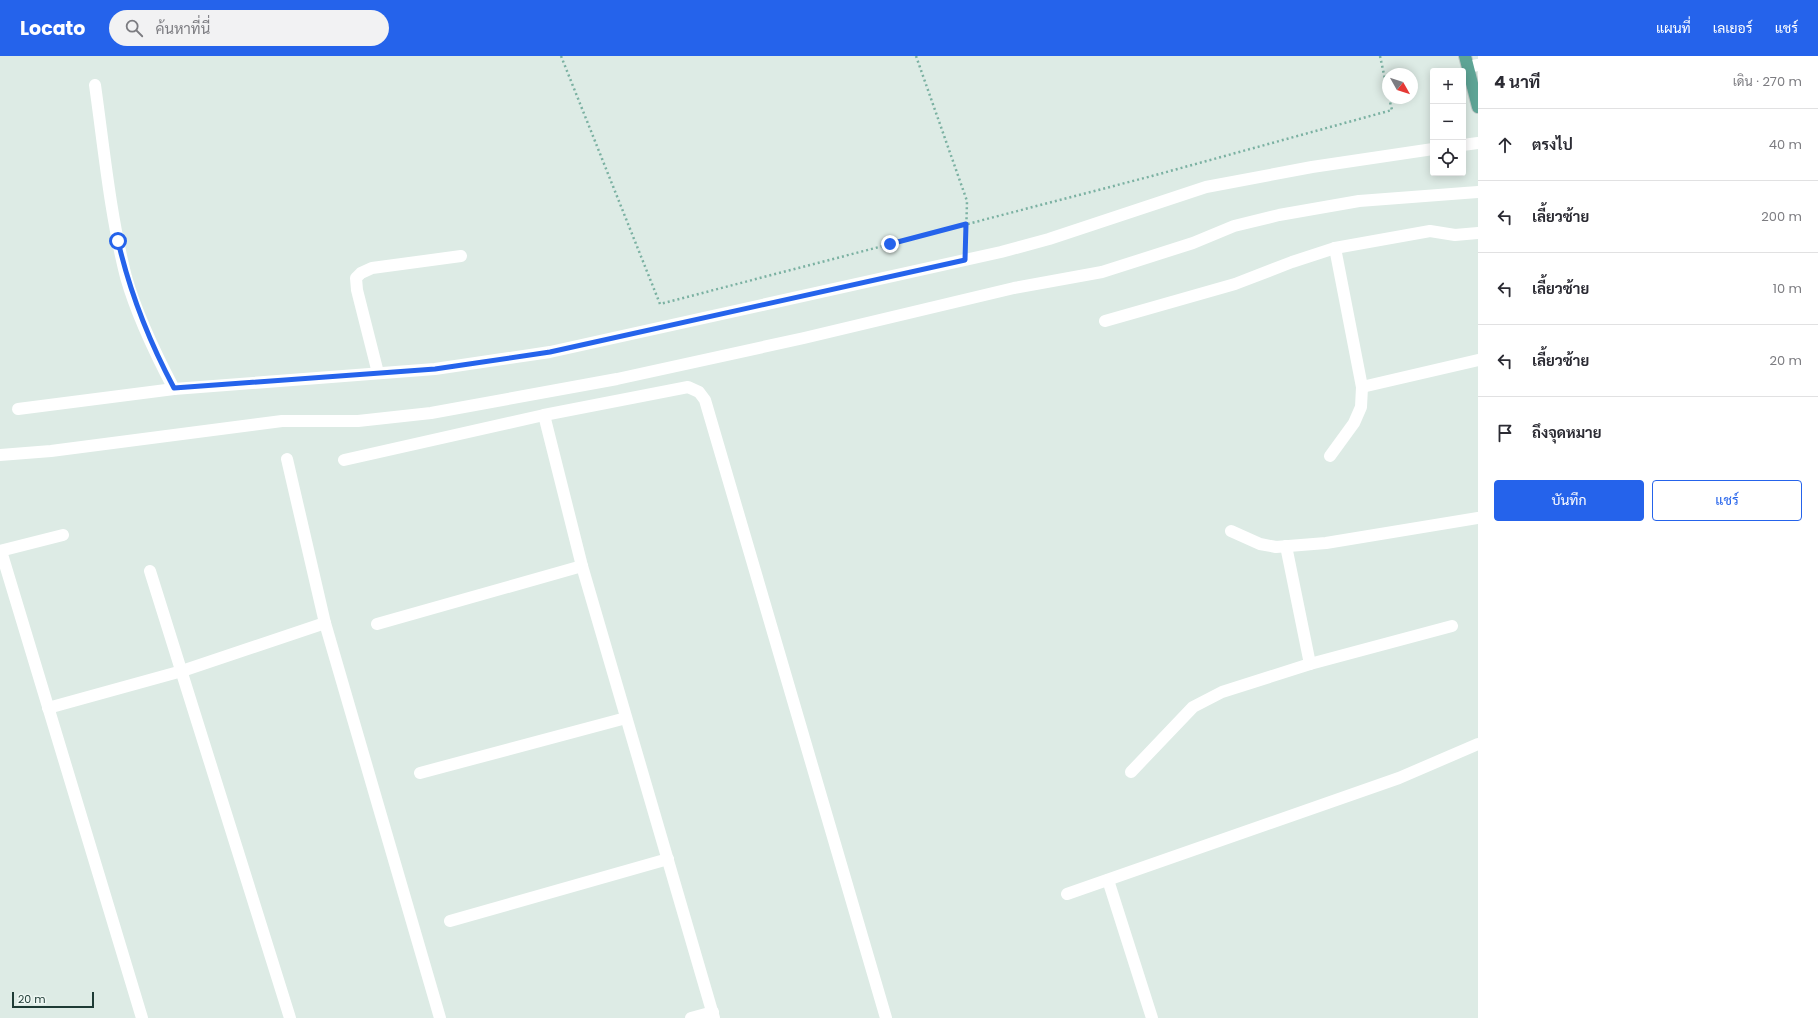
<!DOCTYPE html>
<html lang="th">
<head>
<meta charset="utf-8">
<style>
	:root { --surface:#fff; --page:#f2f2f3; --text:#2b2b33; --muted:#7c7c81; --line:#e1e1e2; --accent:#2563eb }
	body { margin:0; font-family:Poppins,Sarabun,sans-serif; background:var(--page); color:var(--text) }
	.controls { position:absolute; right:12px; top:12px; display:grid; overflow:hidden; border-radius:4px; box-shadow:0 2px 10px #0003 }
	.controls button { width:36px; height:36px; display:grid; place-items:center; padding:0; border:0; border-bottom:1px solid var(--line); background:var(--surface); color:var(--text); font:20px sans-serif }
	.compass { position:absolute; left:1382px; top:12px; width:36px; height:36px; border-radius:50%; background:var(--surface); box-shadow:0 2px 10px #0003; rotate:129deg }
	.scale { position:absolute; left:12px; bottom:10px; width:82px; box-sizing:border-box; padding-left:4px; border:2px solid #1e3b35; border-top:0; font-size:11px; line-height:14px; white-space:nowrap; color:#1e3b35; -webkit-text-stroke:3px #eef7f3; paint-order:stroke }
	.stop { position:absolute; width:12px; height:12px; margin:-9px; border:3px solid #2563eb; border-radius:50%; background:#fff }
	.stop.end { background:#2563eb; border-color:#fff; box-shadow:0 1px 4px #0008 }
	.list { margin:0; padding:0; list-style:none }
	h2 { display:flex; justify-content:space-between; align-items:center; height:52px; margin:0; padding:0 16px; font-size:17px }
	h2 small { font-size:13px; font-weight:400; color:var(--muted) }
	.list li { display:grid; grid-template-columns:26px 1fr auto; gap:12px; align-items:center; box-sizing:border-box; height:72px; padding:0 16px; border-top:1px solid var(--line) }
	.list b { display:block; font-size:15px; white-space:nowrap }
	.list em { font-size:13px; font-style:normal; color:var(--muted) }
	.actions { display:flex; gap:8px; padding:12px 16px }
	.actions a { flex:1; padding:9px 0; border:1px solid var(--accent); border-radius:4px; text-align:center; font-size:14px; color:var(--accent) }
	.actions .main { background:var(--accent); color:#fff }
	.icon { flex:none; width:22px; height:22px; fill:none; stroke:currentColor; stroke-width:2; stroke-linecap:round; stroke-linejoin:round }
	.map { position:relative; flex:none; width:1478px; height:962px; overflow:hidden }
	header { display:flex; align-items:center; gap:24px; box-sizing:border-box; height:56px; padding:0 20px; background:var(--accent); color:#fff }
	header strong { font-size:19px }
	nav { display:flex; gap:22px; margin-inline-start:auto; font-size:14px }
	.search { width:280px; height:36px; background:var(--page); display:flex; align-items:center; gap:10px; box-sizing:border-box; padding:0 14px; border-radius:22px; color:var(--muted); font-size:15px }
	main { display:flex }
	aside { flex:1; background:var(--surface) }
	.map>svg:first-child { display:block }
</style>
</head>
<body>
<header>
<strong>Locato</strong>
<div class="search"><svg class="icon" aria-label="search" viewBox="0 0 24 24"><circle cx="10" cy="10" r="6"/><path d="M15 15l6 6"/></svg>ค้นหาที่นี่</div>
<nav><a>แผนที่</a><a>เลเยอร์</a><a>แชร์</a></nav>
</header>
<main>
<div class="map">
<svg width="1478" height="962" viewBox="0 0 1478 962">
	<rect width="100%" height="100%" fill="#ddebe5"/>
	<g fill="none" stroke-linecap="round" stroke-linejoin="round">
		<!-- major casing -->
		<g stroke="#c0c8c6" stroke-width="14">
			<path id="major" d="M1465,0L1478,51"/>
		</g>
		<!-- path -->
		<g stroke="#7bb1a2" stroke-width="2.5" stroke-dasharray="2 3" stroke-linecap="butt">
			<path d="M561,0L660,248L1152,120L1392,54L1389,42"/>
			<path d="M916,0L967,145L966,183"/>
			<path d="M1380,0L1388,37"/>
		</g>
		<!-- minor -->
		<g stroke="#fff" stroke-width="12">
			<path d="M1468,11L1478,9"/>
			<path d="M95,29C104,93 110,158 126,221C137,260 155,297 174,333L435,313L550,296L1001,196L1049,183L1206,131L1312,111L1433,93"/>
			<path d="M1463,89L1478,87"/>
			<path d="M1105,265L1235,228L1292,206L1335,192L1430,175L1455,179L1478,177"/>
			<path d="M378,317L357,234L356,222L361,217L372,212L461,200"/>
			<path d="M1362,331L1478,304"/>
			<path d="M18,353L174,333"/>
			<path d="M544,359L582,510L714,962"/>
			<path d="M0,399L51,395L282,365H358L431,357L617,323L804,282L1014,232L1102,216L1193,187L1234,170L1279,159L1359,145L1478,136"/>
			<path d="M1330,400L1354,367L1361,351L1362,331L1335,192"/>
			<path d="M287,403L325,567L440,962"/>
			<path d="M344,404L544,359L688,331L699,336L705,344L886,962"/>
			<path d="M1231,475L1260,488L1276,491L1326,487L1478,462"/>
			<path d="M1286,490L1310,608"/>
			<path d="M0,495L63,479"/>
			<path d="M1,495L142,962"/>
			<path d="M150,515L290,962"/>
			<path d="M377,568L582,510"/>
			<path d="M48,652L182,615L325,567"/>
			<path d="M1131,716L1193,651L1222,636L1310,608L1452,570"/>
			<path d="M420,717L626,662"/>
			<path d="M1108,824L1152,962"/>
			<path d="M1067,838L1399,722L1478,688"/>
			<path d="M450,865L668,803"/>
			<path d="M691,962L713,956"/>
		</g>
		<!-- major -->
		<use href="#major" stroke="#5ea495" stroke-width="12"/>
	</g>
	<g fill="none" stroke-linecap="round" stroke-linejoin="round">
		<!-- route -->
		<path stroke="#2563eb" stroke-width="5" d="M118,185C130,237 149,285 174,332L435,313L550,296L965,204L966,168L890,188"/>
	</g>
</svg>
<div class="controls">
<button>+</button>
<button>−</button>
<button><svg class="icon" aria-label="locate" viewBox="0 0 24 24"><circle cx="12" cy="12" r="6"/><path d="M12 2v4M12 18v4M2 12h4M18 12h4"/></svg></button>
</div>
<svg class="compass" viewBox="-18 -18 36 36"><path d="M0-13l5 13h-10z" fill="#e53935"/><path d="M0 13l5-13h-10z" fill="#7c7c81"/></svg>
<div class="scale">20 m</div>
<div class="stop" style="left:118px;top:185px"></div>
<div class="stop end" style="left:890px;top:188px"></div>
</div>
<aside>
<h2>4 นาที<small>เดิน · 270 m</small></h2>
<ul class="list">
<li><svg class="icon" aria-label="ahead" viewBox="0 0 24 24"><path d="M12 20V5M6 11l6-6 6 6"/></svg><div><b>ตรงไป</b></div><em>40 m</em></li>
<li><svg class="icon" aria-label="left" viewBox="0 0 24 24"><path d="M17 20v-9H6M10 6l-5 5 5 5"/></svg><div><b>เลี้ยวซ้าย</b></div><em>200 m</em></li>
<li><svg class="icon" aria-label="left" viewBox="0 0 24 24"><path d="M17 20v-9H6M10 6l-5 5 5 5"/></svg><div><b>เลี้ยวซ้าย</b></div><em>10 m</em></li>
<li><svg class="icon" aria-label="left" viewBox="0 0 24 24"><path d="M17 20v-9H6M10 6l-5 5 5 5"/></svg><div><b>เลี้ยวซ้าย</b></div><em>20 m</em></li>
<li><svg class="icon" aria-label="arrive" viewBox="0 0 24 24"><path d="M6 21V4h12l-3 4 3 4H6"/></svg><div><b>ถึงจุดหมาย</b></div></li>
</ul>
<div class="actions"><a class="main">บันทึก</a><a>แชร์</a></div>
</aside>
</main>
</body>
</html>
